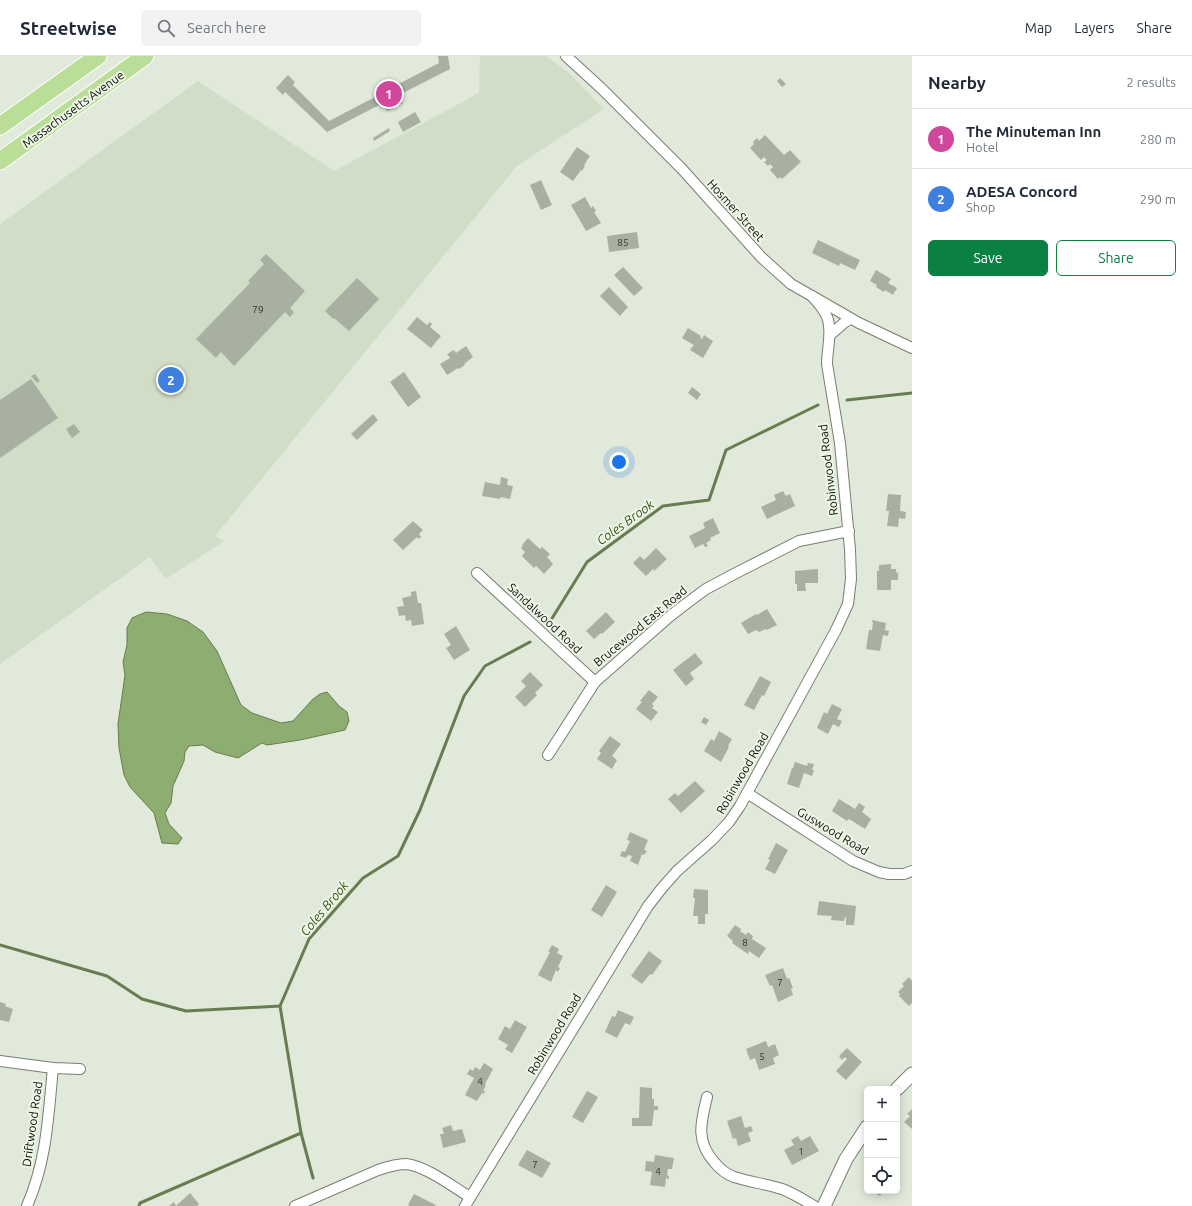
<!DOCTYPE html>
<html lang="en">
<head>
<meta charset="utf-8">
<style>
	:root { --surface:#fff; --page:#f2f2f3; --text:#1f2937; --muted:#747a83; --line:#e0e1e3; --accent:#0b8043 }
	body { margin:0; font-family:Ubuntu,sans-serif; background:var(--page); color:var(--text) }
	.controls { position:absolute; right:12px; bottom:12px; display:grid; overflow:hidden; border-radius:6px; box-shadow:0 2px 10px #0003 }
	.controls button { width:36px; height:36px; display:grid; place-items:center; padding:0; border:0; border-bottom:1px solid var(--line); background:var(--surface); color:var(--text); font:20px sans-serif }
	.you { position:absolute; left:619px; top:406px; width:14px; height:14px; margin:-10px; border:3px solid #fff; border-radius:50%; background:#1a73e8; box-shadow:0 0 0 6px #1a73e833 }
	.badge { display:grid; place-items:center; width:26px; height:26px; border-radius:50%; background:var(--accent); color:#fff; font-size:13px; font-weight:700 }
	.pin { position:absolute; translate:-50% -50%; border:2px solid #fff; box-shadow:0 1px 4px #0006 }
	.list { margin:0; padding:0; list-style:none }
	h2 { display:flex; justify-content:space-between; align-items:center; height:52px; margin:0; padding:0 16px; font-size:17px }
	h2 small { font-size:13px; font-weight:400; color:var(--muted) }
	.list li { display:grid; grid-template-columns:26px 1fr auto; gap:12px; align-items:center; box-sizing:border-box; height:60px; padding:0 16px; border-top:1px solid var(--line) }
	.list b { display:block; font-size:15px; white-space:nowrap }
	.list p { margin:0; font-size:13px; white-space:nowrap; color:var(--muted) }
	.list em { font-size:13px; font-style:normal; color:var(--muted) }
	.actions { display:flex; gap:8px; padding:12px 16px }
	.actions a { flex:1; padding:9px 0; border:1px solid var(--accent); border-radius:6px; text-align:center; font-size:14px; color:var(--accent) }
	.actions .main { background:var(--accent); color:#fff }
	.icon { flex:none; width:22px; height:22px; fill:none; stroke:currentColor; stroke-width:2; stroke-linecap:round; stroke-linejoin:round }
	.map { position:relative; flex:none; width:912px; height:1150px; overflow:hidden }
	header { display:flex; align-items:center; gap:24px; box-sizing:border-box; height:56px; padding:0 20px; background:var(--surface); border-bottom:1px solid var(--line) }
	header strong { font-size:19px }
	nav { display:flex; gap:22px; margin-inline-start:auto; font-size:14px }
	.search { width:280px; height:36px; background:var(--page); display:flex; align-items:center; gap:10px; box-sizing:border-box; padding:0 14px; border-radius:6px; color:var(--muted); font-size:15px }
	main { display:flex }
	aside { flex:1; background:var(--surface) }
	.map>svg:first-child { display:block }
</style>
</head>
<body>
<header>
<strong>Streetwise</strong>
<div class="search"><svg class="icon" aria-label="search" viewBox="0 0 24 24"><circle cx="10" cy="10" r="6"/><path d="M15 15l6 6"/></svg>Search here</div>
<nav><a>Map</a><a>Layers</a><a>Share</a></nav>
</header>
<main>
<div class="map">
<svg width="912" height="1150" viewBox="0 0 912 1150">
	<rect width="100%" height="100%" fill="#e1eada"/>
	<!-- built -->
	<path fill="#d1ddc7" d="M480,0H546L569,17L604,53L517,110L215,480L224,485L166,523L150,501L0,608V168L198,25L334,115L479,37Z"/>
	<!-- water -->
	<path fill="#8ead70" stroke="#677d51" d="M146,556L167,558L187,565L203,576L217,595L241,649L252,657L281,667L293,665L312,644L320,638L327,636L339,650L347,656L349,665L345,674L300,684L267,689L262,687L238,702L215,696L203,689L189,690L185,696L184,705L173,730L171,747L165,757L169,768L182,782L178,788L162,787L154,757L130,731L124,719L119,692L118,668L125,619L123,606L127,589V572L132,562Z"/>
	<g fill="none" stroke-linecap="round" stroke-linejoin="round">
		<!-- stream -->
		<g stroke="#677d51" stroke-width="3">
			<path d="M847,344L912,337"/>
			<path d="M551,564L587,506L663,450L709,444L726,394L818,349"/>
			<path d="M0,889L107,920L142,943L186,955L280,950L309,883L363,822L398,800L420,754L464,640L485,610L530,586"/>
			<path d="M280,950L301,1077L313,1122"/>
			<path d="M139,1150L140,1147L301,1077"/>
		</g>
	</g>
	<!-- building -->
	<g fill="#a8b0a1">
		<path d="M438,0H448L450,13L399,39L403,47L387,55L383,47L327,76L285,36L283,39L276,32L288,19L295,26L293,29L329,65L377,40L376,37L390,30L391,32L439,7Z"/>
		<path d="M780,22L786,28L782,31L777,25Z"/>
		<path d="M415,56L421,66L403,76L398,66Z"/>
		<path d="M389,72L390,75L374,85L373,82Z"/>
		<path d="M765,79L784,99L790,94L801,106L782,123L780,121L778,123L770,114L773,111L770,108L768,110L764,106L767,104L764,101L761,104L750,92L754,88L753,86L757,82L759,85Z"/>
		<path d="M577,91L590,100L584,109L585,110L582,115L581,114L573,125L560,116Z"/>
		<path d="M541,124L552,149L541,154L530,129Z"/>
		<path d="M585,141L591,152L593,150L596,155L594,156L601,167L586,175L571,149Z"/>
		<path d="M637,176L639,192L609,196L607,180Z"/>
		<path d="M818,184L860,204L855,214L840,207L839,210L812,197Z"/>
		<path d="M266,198L305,235L290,252L294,256L290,261L285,256L234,310L221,296L216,302L196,283L250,227L248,225L264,208L260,204Z"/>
		<path d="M623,211L643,232L634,240L614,219Z"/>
		<path d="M876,214L891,223L888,227L897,232L893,239L885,234L884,236L876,231L877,229L870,225Z"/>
		<path d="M357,222L379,243L349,275L334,262L333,263L325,255Z"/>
		<path d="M609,231L628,251L620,260L600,240Z"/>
		<path d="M417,261L427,269L430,266L432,268L430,271L441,280L431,292L407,273Z"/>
		<path d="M688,272L701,280L700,282L702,283L704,279L713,285L703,302L690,294L694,289L682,282Z"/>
		<path d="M466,290L473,301L464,308L465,309L459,313L458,312L447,319L440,308L450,302L447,298L454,294L456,297Z"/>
		<path d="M404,316L421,341L408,351L390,326Z"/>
		<path d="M35,318L40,325L37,327L31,320Z"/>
		<path d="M31,323L58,362L0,402V344Z"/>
		<path d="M692,331L701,338L697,344L688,337Z"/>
		<path d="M373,358L378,364L357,384L351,378Z"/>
		<path d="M74,368L80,376L72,382L66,373Z"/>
		<path d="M501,421L508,423L507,429L513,430L510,443L501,441L500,443L482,440L485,426L500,429Z"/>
		<path d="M783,435L786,440L790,438L795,450L767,463L761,451L776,444L774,439Z"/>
		<path d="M888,438L901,439L900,455L906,456L905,463L899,462L898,471L887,470L889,455H886Z"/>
		<path d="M713,462L720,477L710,482L711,484L706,487L708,490L705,491L703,488L695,492L689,480L705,472L703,467Z"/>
		<path d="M413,465L423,474L419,478L421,481L419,483L417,481L403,494L393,484Z"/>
		<path d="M528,482L540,493L542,491L550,498L547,501L553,508L544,518L536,510L534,512L522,500L525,496L521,492L523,490L522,489Z"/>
		<path d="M656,492L667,503L654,515L653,513L646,520L633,507L640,500L644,504Z"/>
		<path d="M891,508V513H896V517L898,516V524H891V534H877V515H879V509Z"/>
		<path d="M818,513V527H805L806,535H797V528H795V515Z"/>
		<path d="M416,535L418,547H421L424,568L412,570L411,564L406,565L405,559L399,560L397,551L404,550L402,542L411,540V536Z"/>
		<path d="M767,553L777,569L767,574L766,573L759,576L756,574L748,578L741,567L756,558L757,559Z"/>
		<path d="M606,556L615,566L602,578L601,577L594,583L586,575Z"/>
		<path d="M872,564L886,567L885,574L889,575L888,580L883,579L880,595L866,593L869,574H872L873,566H872Z"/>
		<path d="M456,570L470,594L454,604L446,592L451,589L444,578Z"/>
		<path d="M695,597L703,607L690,617L694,623L686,630L673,614Z"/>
		<path d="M530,616L543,629L535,637L537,639L525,651L515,641L526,630L521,625Z"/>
		<path d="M760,620L771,626L764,640L762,639L754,654L744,649Z"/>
		<path d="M649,634L658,641L652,648L654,650L652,652L658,656L651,665L636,653L642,646L640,645Z"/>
		<path d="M832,648L842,653L837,663L842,665L839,671L833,668L828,678L817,672L824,656L827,658Z"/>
		<path d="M704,661L709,664L706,669L701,666Z"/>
		<path d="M719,675L732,683L728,690L729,691L721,706L704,695L711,683L714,685Z"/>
		<path d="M610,680L621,688L612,700L617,704L612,713L597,703L601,697L599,695Z"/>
		<path d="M795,706L807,710L808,707L814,708L812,714H814L812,720L804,717L799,732L787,728L792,712H793Z"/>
		<path d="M695,725L705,735L681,757L668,743L675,737L678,740Z"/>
		<path d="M839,743L855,753L859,747L865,751L862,756L871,763L865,773L849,763L847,765L832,755Z"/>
		<path d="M630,776L648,784L644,794L647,795L644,799L642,798L638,809L630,805L632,800L628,799L626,802L620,800L622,795L625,796L630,785L627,784Z"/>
		<path d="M776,787L788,794L775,818L765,813L770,804L768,803Z"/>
		<path d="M606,829L617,836L602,861L591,854Z"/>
		<path d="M694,833L708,834V858H705V868H698V860H693L695,842H693Z"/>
		<path d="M819,845L856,850L854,869H846V861H845L844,865L831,864L832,860L817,859Z"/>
		<path d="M735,869L741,873L740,875L746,879L748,876L753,880L752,883L766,892L759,902L749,895L748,898L732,887L733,885L727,880Z"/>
		<path d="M552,889L559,893L557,897L563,900L558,911L560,912L558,916L556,914L551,926L538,919L550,896H548Z"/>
		<path d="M649,895L662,905L652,919L650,918L642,928L631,920Z"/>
		<path d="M783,912L787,923L789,922L793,932L791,933L793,939L778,946L772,929L770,930L765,919Z"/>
		<path d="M909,921L912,925V947L909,950L899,940L900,938L898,936L904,930L902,928Z"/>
		<path d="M0,946L6,948L5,950L13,953L9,966L0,964Z"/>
		<path d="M618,954L634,961L630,969L625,967L617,982L605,976L612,960L615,961Z"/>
		<path d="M515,964L527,971L512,997L505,993L508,989L498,983L505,970L510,973Z"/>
		<path d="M766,985L768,991L775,988L779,999L773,1002L775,1008L759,1014L755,1002L750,1004L746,993Z"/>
		<path d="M847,992L862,1006L846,1024L836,1015L847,1003L845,1001L842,1004L839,1000Z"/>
		<path d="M484,1007L493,1013L485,1028L486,1029L483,1035H485L484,1038L482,1037L477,1045L465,1039L474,1022L467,1018L470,1013L473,1015L475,1011L480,1014Z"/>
		<path d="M640,1031L652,1032V1043H654V1050H658V1054H654L652,1070H632V1062H639Z"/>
		<path d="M587,1035L598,1041L583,1067L572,1061Z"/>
		<path d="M912,1053V1073L904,1066L910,1060L907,1058Z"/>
		<path d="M741,1060L745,1072L751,1070L753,1075L748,1077L751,1085L738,1090L736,1082L733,1083L727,1065Z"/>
		<path d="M451,1069L453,1075L462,1073L466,1086L443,1092L440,1078H444L442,1072Z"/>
		<path d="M798,1080L801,1085L810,1080L819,1095L792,1109L784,1094L794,1089L791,1084Z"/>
		<path d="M527,1094L551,1107L542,1122L518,1109Z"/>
		<path d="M655,1099L674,1102L672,1113H668L667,1119L669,1120V1123L666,1122L665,1131L650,1129L652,1116L645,1115L646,1105L654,1106Z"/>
		<path d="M870,1135H883L880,1140Z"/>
		<path d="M190,1137L199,1148L197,1150H169L174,1146L176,1150Z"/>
		<path d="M414,1138L436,1149L435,1150H410L408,1149Z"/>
	</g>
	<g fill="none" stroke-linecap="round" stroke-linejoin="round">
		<!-- minor casing -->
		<g stroke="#777e71" stroke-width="12">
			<g id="minor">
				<path d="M566,0L601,32L682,113L761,201L791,228L859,267L912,292"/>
				<path d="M830,279L845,266L851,263"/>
				<path d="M477,517L595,626"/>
				<path d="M548,699L595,626L669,561L687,547L706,533L736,517L799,485L849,475"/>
				<path d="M747,737L853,805L879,816L889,818H904L912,815"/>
				<path d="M0,1005L53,1012L80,1013"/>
				<path d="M707,1041C701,1066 695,1085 715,1107C720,1113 726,1118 734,1121C750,1126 766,1128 782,1133C793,1137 804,1144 814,1150"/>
				<path d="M27,1150C47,1104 48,1061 53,1012"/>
				<path d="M295,1150L378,1114C387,1111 397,1108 406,1108C426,1110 453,1131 470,1141"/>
				<path d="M465,1150L648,850L662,832L677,815L712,784L729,766L740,750L836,574L848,548L851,523L850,493L840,387L827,308C827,294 832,278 828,264C826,255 818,247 812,240"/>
			</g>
		</g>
		<!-- tertiary casing -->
		<g stroke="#777e71" stroke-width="15">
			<g id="tertiary">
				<path d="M897,1033L912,1018"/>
				<path d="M824,1150L846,1103L867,1071"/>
			</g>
		</g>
		<!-- trunk casing -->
		<g stroke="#fff" stroke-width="19">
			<g id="trunk">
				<path d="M0,70L98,0"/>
				<path d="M0,105L145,0"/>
			</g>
		</g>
		<!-- minor -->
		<use href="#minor" stroke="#fff" stroke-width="10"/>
		<!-- tertiary -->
		<use href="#tertiary" stroke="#fff" stroke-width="13"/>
		<!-- trunk -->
		<use href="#trunk" stroke="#bade98" stroke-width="17"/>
	</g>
	<g text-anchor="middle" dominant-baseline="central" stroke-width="4" stroke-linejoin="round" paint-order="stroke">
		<!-- number labels -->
		<g font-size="10" fill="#32362f">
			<text x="623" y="186">85</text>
			<text x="258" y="253">79</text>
			<text x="745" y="886">8</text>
			<text x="780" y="926">7</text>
			<text x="762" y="1000">5</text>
			<text x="480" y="1025">4</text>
			<text x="801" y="1095">1</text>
			<text x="535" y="1108">7</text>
			<text x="658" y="1115">4</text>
		</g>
		<!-- street labels -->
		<g font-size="12" fill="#0b0e09" stroke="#eef7e7">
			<text transform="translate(73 53) rotate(-36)">Massachusetts Avenue</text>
			<text transform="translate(736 154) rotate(48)">Hosmer Street</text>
			<text transform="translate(828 414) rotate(-97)">Robinwood Road</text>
			<text transform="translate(545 562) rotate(43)">Sandalwood Road</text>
			<text transform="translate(640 570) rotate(-40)">Brucewood East Road</text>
			<text transform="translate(742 717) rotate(-60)">Robinwood Road</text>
			<text transform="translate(833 775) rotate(31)">Guswood Road</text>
			<text transform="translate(554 978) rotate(-59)">Robinwood Road</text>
			<text transform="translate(32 1068) rotate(-82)">Driftwood Road</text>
		</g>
		<!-- water labels -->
		<g font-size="13" font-style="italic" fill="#375312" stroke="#eef7e7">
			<text transform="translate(625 466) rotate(-36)">Coles Brook</text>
			<text transform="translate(324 852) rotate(-50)">Coles Brook</text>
		</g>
	</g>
</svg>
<div class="controls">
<button>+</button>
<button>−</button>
<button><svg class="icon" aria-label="locate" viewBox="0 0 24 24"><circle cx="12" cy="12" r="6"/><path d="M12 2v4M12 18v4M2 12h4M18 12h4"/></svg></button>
</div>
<div class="you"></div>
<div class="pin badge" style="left:389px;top:38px;background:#d1479c">1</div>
<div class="pin badge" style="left:171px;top:324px;background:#3f7fe0">2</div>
</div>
<aside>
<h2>Nearby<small>2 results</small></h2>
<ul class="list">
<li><span class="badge" style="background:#d1479c">1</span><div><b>The Minuteman Inn</b><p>Hotel</p></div><em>280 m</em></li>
<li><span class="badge" style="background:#3f7fe0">2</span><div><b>ADESA Concord</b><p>Shop</p></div><em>290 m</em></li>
</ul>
<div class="actions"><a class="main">Save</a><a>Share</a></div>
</aside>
</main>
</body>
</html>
